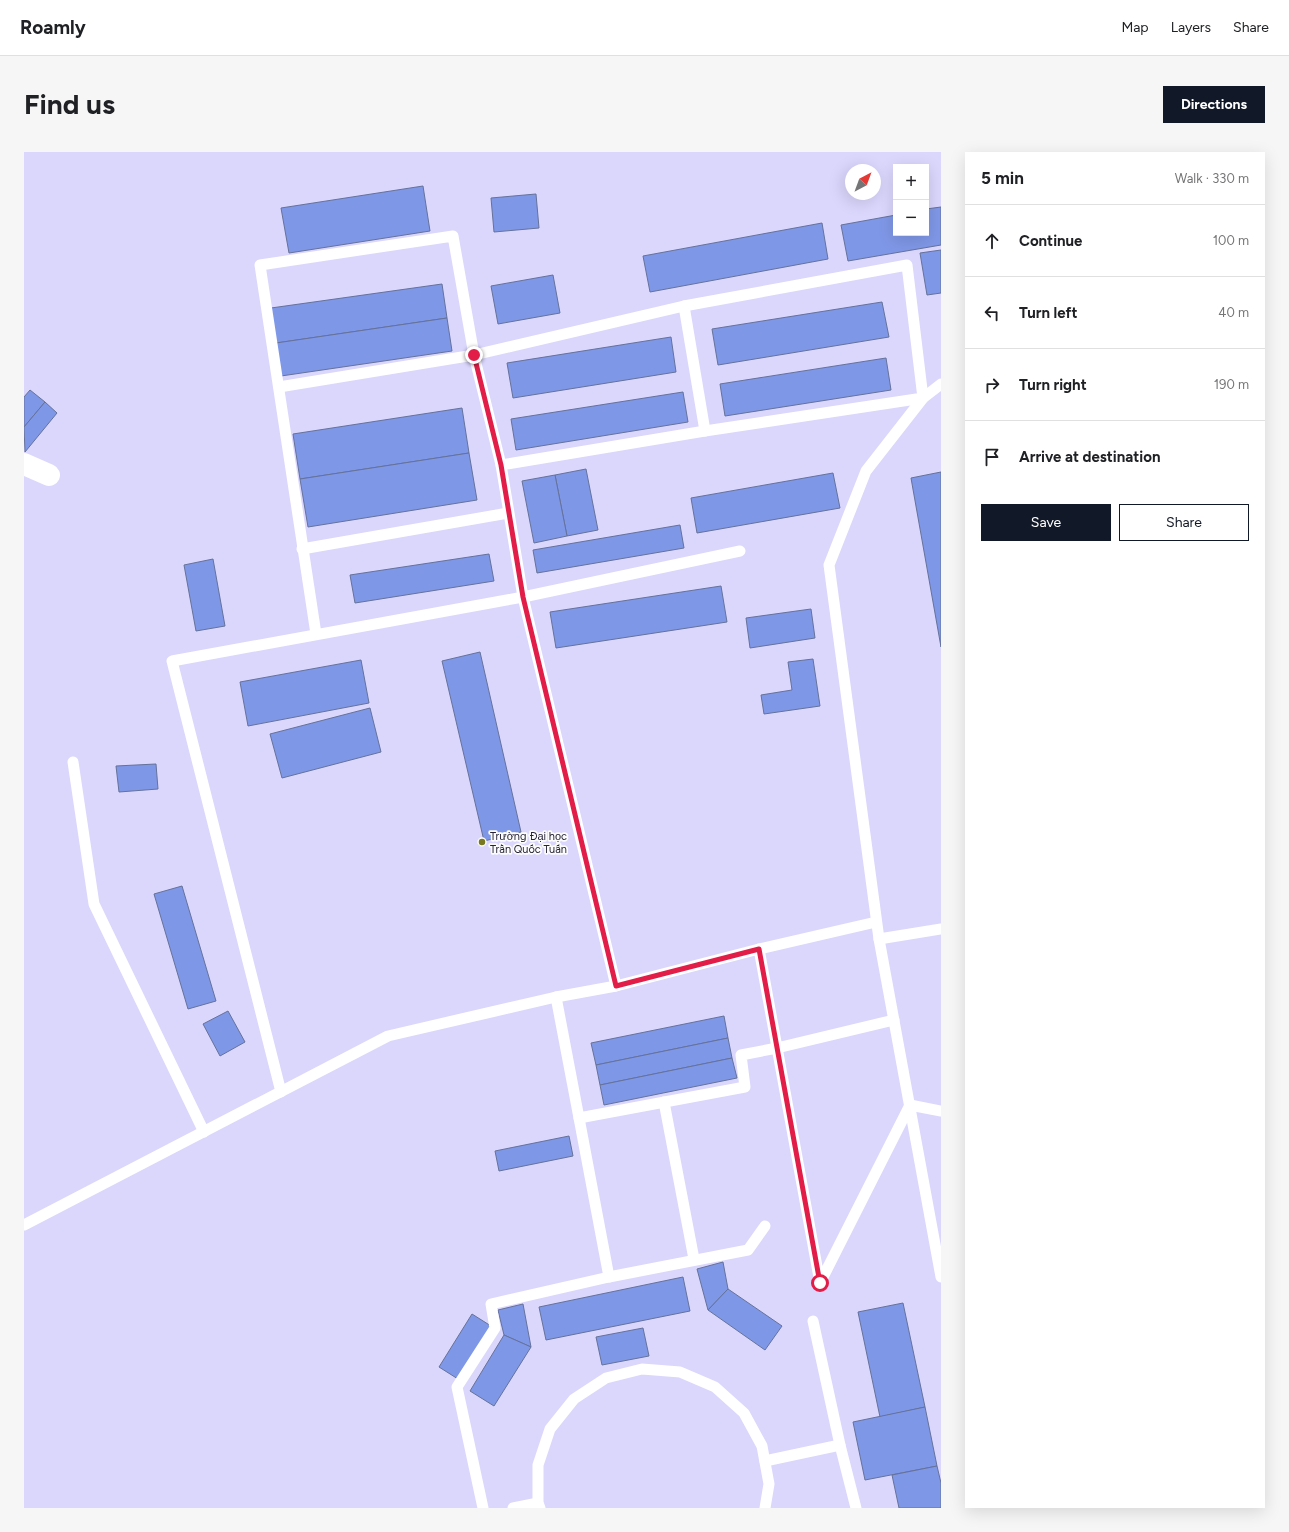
<!DOCTYPE html>
<html lang="en">
<head>
<meta charset="utf-8">
<style>
	:root { --surface:#fff; --page:#f6f6f6; --text:#202124; --muted:#757577; --line:#e0e0e0; --accent:#111827 }
	body { margin:0; font-family:Figtree,sans-serif; background:var(--page); color:var(--text) }
	.controls { position:absolute; right:12px; top:12px; display:grid; overflow:hidden; border-radius:0px; box-shadow:0 4px 16px #0002 }
	.controls button { width:36px; height:36px; display:grid; place-items:center; padding:0; border:0; border-bottom:1px solid var(--line); background:var(--surface); color:var(--text); font:20px sans-serif }
	.compass { position:absolute; left:821px; top:12px; width:36px; height:36px; border-radius:50%; background:var(--surface); box-shadow:0 4px 16px #0002; rotate:41deg }
	.stop { position:absolute; width:12px; height:12px; margin:-9px; border:3px solid #e11d48; border-radius:50%; background:#fff }
	.stop.end { background:#e11d48; border-color:#fff; box-shadow:0 1px 4px #0008 }
	.list { margin:0; padding:0; list-style:none }
	h2 { display:flex; justify-content:space-between; align-items:center; height:52px; margin:0; padding:0 16px; font-size:17px }
	h2 small { font-size:13px; font-weight:400; color:var(--muted) }
	.list li { display:grid; grid-template-columns:26px 1fr auto; gap:12px; align-items:center; box-sizing:border-box; height:72px; padding:0 16px; border-top:1px solid var(--line) }
	.list b { display:block; font-size:15px; white-space:nowrap }
	.list em { font-size:13px; font-style:normal; color:var(--muted) }
	.actions { display:flex; gap:8px; padding:12px 16px }
	.actions a { flex:1; padding:9px 0; border:1px solid var(--accent); border-radius:0px; text-align:center; font-size:14px; color:var(--accent) }
	.actions .main { background:var(--accent); color:#fff }
	.icon { flex:none; width:22px; height:22px; fill:none; stroke:currentColor; stroke-width:2; stroke-linecap:round; stroke-linejoin:round }
	.map { position:relative; flex:none; width:917px; height:1356px; overflow:hidden; border-radius:0px }
	header { display:flex; align-items:center; gap:24px; box-sizing:border-box; height:56px; padding:0 20px; background:var(--surface); border-bottom:1px solid var(--line) }
	header strong { font-size:19px }
	nav { display:flex; gap:22px; margin-inline-start:auto; font-size:14px }
	.intro { display:flex; align-items:center; justify-content:space-between; box-sizing:border-box; height:96px; padding:0 24px }
	h1 { margin:0; font-size:28px }
	.button { padding:10px 18px; border-radius:0px; background:var(--accent); color:#fff; font-size:14px; font-weight:700 }
	main { display:flex; gap:24px; padding:0 24px }
	aside { flex:1; background:var(--surface); border-radius:0px; box-shadow:0 4px 16px #0002 }
	.map>svg:first-child { display:block }
</style>
</head>
<body>
<header>
<strong>Roamly</strong>
<nav><a>Map</a><a>Layers</a><a>Share</a></nav>
</header>
<div class="intro"><h1>Find us</h1><a class="button">Directions</a></div>
<main>
<div class="map">
<svg width="917" height="1356" viewBox="0 0 917 1356">
	<rect width="100%" height="100%" fill="#dad6fc"/>
	<!-- building -->
	<g fill="#7f97e7" stroke="#65729b">
		<path d="M399,34L406,79L265,101L257,56Z"/>
		<path d="M512,42L515,76L470,80L467,46Z"/>
		<path d="M917,55V93L824,109L817,73L872,63V81H902V57Z"/>
		<path d="M798,71L804,107L626,140L619,104Z"/>
		<path d="M917,98V141L903,143L896,101Z"/>
		<path d="M529,123L536,161L474,172L467,134Z"/>
		<path d="M418,132L423,166L252,191L247,156Z"/>
		<path d="M858,150L865,185L694,213L688,177Z"/>
		<path d="M423,166L428,199L257,224L252,191Z"/>
		<path d="M647,185L652,220L489,246L483,211Z"/>
		<path d="M862,206L867,238L701,264L696,232Z"/>
		<path d="M6,238L21,250L0,275V245Z"/>
		<path d="M659,240L664,270L492,298L487,267Z"/>
		<path d="M21,250L33,261L1,300L0,275Z"/>
		<path d="M438,256L445,301L276,327L269,282Z"/>
		<path d="M445,301L453,348L284,375L276,327Z"/>
		<path d="M562,317L574,378L543,384L531,323Z"/>
		<path d="M917,320V495L887,326Z"/>
		<path d="M809,321L816,356L673,381L667,346Z"/>
		<path d="M531,323L543,384L510,391L498,329Z"/>
		<path d="M656,373L660,396L513,421L509,398Z"/>
		<path d="M465,402L470,429L331,451L326,423Z"/>
		<path d="M189,407L201,474L172,479L160,413Z"/>
		<path d="M697,434L703,470L532,496L526,460Z"/>
		<path d="M787,457L791,486L726,496L722,466Z"/>
		<path d="M456,500L497,680L460,689L418,509Z"/>
		<path d="M789,507L796,554L740,562L737,543L768,538L764,510Z"/>
		<path d="M337,508L345,551L224,574L216,530Z"/>
		<path d="M346,556L357,600L258,626L246,582Z"/>
		<path d="M132,612L134,637L95,640L92,614Z"/>
		<path d="M158,734L192,849L164,857L130,742Z"/>
		<path d="M204,859L221,890L196,904L179,872Z"/>
		<path d="M700,864L704,886L572,913L567,891Z"/>
		<path d="M704,886L708,906L576,933L572,913Z"/>
		<path d="M708,906L713,926L580,953L576,933Z"/>
		<path d="M545,984L549,1004L475,1019L471,999Z"/>
		<path d="M699,1110L704,1137L684,1158L673,1117Z"/>
		<path d="M659,1125L666,1159L522,1188L515,1155Z"/>
		<path d="M704,1137L758,1174L741,1198L684,1158Z"/>
		<path d="M879,1151L901,1255L856,1265L834,1160Z"/>
		<path d="M499,1152L507,1195L480,1183L474,1158Z"/>
		<path d="M448,1162L467,1174L434,1227L415,1215Z"/>
		<path d="M619,1176L625,1204L578,1213L572,1185Z"/>
		<path d="M480,1183L507,1195L470,1254L446,1239Z"/>
		<path d="M901,1255L913,1314L841,1328L829,1270Z"/>
		<path d="M913,1314L917,1331V1356H875L868,1323Z"/>
	</g>
	<g fill="none" stroke-linecap="round" stroke-linejoin="round">
		<!-- lane -->
		<g stroke="#fff" stroke-width="11">
			<path d="M660,154L681,279"/>
			<path d="M917,232L899,246L842,319L805,413L855,787L917,1125"/>
			<path d="M255,235L450,203L660,154L883,113L899,246L681,279L477,313"/>
			<path d="M278,397L484,361"/>
			<path d="M292,482L236,113L429,84L450,203L477,313L499,445L592,834"/>
			<path d="M49,610L70,752L180,980"/>
			<path d="M855,787L917,777"/>
			<path d="M735,797L796,1131L886,953L917,959"/>
			<path d="M532,845L555,966"/>
			<path d="M257,940L148,509L499,445L716,399"/>
			<path d="M640,950L670,1107"/>
			<path d="M0,1073L364,884L532,845L592,834L735,797L852,770"/>
			<path d="M585,1125L555,966L721,935L717,903L753,896L870,868"/>
			<path d="M789,1169L816,1293L832,1356"/>
			<path d="M741,1309L816,1293"/>
			<path d="M459,1356L433,1235L471,1176L467,1152L585,1125L724,1098L741,1074"/>
			<path d="M489,1356L514,1351"/>
			<path d="M516,1356L514,1351V1313L526,1277L550,1247L582,1226L618,1217L656,1220L691,1235L720,1261L738,1294L745,1332L741,1356"/>
		</g>
		<!-- street -->
		<path stroke="#fff" stroke-width="22" d="M0,312L25,323"/>
	</g>
	<g fill="none" stroke-linecap="round" stroke-linejoin="round">
		<!-- route -->
		<path stroke="#e11d48" stroke-width="5" d="M450,203L477,313L499,445L592,834L735,797L796,1131"/>
	</g>
	<!-- markers -->
	<circle fill="#787820" stroke="#fcfcfc" stroke-width="1.5" cx="458" cy="690" r="4"/>
	<g text-anchor="middle" dominant-baseline="central" stroke-width="3.5" stroke-linejoin="round" paint-order="stroke">
		<!-- poi labels -->
		<g font-size="11" fill="#252335" stroke="#fcfcfc" text-anchor="start">
			<text x="466" y="684">Trường Đại học<tspan x="466" dy="13">Trần Quốc Tuấn</tspan></text>
		</g>
	</g>
</svg>
<div class="controls">
<button>+</button>
<button>−</button>
</div>
<svg class="compass" viewBox="-18 -18 36 36"><path d="M0-13l5 13h-10z" fill="#e53935"/><path d="M0 13l5-13h-10z" fill="#757577"/></svg>
<div class="stop" style="left:796px;top:1131px"></div>
<div class="stop end" style="left:450px;top:203px"></div>
</div>
<aside>
<h2>5 min<small>Walk · 330 m</small></h2>
<ul class="list">
<li><svg class="icon" aria-label="ahead" viewBox="0 0 24 24"><path d="M12 20V5M6 11l6-6 6 6"/></svg><div><b>Continue</b></div><em>100 m</em></li>
<li><svg class="icon" aria-label="left" viewBox="0 0 24 24"><path d="M17 20v-9H6M10 6l-5 5 5 5"/></svg><div><b>Turn left</b></div><em>40 m</em></li>
<li><svg class="icon" aria-label="right" viewBox="0 0 24 24"><path d="M7 20v-9h11M14 6l5 5-5 5"/></svg><div><b>Turn right</b></div><em>190 m</em></li>
<li><svg class="icon" aria-label="arrive" viewBox="0 0 24 24"><path d="M6 21V4h12l-3 4 3 4H6"/></svg><div><b>Arrive at destination</b></div></li>
</ul>
<div class="actions"><a class="main">Save</a><a>Share</a></div>
</aside>
</main>
</body>
</html>
